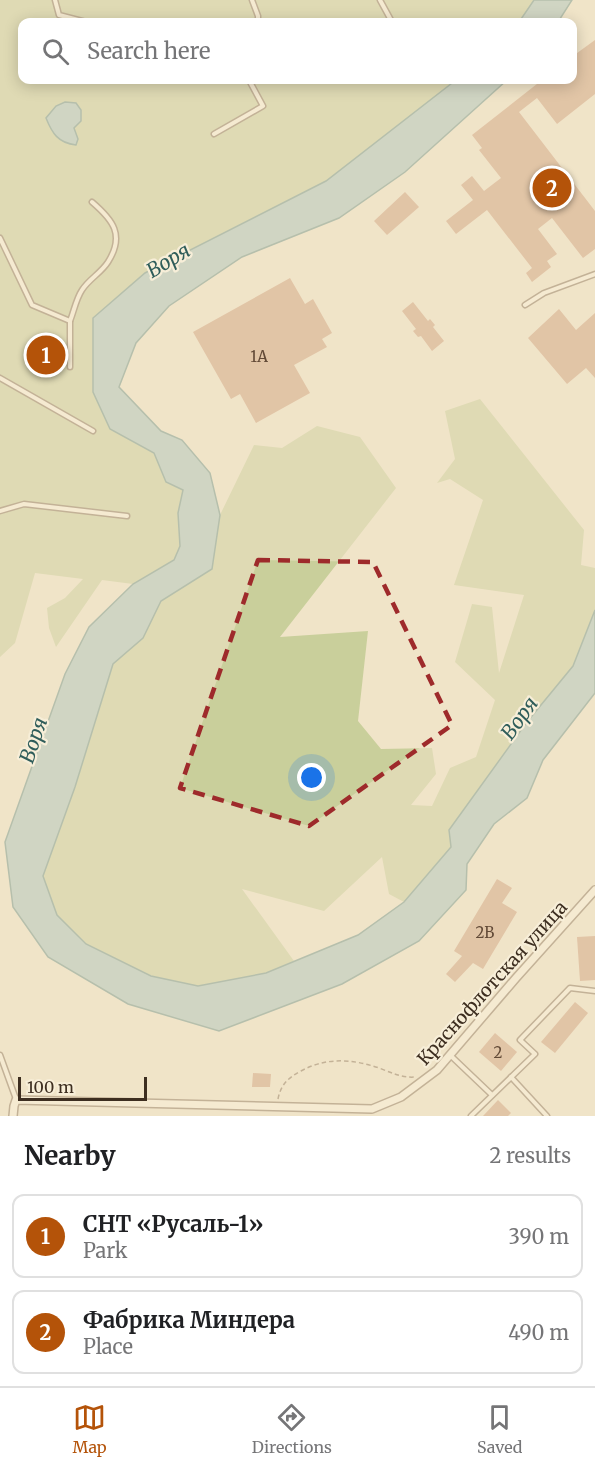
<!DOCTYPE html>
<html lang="en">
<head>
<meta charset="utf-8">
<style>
	:root { --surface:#fff; --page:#f2f2f2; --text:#202124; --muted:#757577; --line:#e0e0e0; --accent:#b45309 }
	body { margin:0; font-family:Merriweather,serif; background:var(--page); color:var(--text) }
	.scale { position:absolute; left:18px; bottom:15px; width:129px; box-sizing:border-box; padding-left:6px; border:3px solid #3d2e20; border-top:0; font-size:16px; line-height:21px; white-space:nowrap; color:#3d2e20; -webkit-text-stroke:4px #f7eed8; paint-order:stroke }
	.you { position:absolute; left:312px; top:778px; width:21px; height:21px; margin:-15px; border:4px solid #fff; border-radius:50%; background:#1a73e8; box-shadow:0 0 0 9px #1a73e833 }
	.badge { display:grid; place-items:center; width:39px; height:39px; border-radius:50%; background:var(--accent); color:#fff; font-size:20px; font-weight:700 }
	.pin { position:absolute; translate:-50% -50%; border:3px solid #fff; box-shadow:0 2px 6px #0006 }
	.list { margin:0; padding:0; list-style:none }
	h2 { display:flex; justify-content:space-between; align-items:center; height:78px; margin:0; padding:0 24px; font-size:26px }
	h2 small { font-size:20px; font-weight:400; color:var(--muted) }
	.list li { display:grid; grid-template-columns:39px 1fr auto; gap:18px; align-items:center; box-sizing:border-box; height:84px; margin:0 12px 12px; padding:0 12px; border:2px solid var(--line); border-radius:12px }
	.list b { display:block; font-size:22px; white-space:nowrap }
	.list p { margin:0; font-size:20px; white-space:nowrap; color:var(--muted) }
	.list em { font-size:20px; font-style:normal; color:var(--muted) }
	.icon { flex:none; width:33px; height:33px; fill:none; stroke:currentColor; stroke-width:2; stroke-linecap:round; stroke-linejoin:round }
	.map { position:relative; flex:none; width:595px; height:1116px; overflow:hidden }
	.search { position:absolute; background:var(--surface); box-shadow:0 3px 15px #0003; left:18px; right:18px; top:18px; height:66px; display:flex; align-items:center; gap:15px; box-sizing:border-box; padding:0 21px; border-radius:12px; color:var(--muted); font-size:22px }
	.sheet { height:270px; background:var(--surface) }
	nav { display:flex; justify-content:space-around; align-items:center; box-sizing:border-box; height:84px; border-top:2px solid var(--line); background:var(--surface); font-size:16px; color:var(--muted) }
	nav a { display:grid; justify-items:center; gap:3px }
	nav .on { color:var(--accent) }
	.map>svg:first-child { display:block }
</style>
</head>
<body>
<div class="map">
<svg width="595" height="1116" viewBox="0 0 595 1116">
	<rect width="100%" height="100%" fill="#f0e4c8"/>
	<!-- green -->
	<g fill="#c9cf9b">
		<path d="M0,0H534L519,22H22V80H456L326,181L145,273L93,318L110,429L154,453L166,482L183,490L178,513L180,546L174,560L133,584L102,580L56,647L49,628L47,608L65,598L83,579L35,573L15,643L0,657Z"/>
		<path d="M480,399L584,530L581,565L595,568V610L573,666L527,722L451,847L404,902L389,894L382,857L324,911L242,889L294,961L266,973L198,986L152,976L86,944L57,915L43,876L75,787L113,664L143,638L161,601L212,568L220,515L254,445L282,448L317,426L360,437L396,488L280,637L368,631L358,721L381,749L432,748L436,774L411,805L432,806L450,768L476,757L495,700L455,662L472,604L492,607L499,673L524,595L454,585L483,500L450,479L437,483L455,459L445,411Z"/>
	</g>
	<!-- water -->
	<g fill="#a9c4bc" stroke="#6f938a" stroke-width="1.5">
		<path d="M534,0H572L558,22H519Z"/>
		<path d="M456,80H507L405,172L339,218L242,257L169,306L136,343L119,387L161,431L182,440L210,473L220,515L212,569L161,601L143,638L113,664L75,787L43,876L57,915L86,944L151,976L198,986L266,973L358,935L404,902L451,847L449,830L527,722L573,666L595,610V693L543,760L527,798L494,824L467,864L466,890L419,941L342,984L219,1031L128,1004L48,957L13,907L5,842L65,674L89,627L133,584L174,560L180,546L178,513L183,490L166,482L154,453L110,429L93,392V318L145,273L326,181Z"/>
		<path d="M65,102L76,103L81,110V121L74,128L78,139L76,145C58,143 52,133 46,118L56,106Z"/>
	</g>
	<!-- building -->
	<g fill="#cf9f7d">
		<path d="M595,40V94L557,124L537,98L519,112L595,211V249L583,258L552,218L538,229L557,254L547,261L551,267L532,282L526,273L532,268L487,210L456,234L446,221L473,200L461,185L472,176L484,191L501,178L479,150L482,148L472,135L542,80H573V56Z"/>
		<path d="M405,192L419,207L387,235L374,221Z"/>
		<path d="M290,278L305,304L313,299L332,333L322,339L327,347L294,365L310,393L256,423L240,394L231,399L193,332Z"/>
		<path d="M413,302L428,321L430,319L435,325L433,327L444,341L432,351L421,336L418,337L413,331L416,329L402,311Z"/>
		<path d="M559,309L576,330L595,313V378L586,368L567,384L528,338Z"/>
		<path d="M497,879L512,888L502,903L517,912L483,969L473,963L455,982L446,974L462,956L454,951Z"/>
		<path d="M595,936V980L580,981L577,937Z"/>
		<path d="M575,1002L588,1013L555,1053L541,1042Z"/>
		<path d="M495,1033L517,1052L501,1071L479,1052Z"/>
		<path d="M253,1073L271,1074L270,1087H252Z"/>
		<path d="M498,1100L511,1113L508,1116H483Z"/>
	</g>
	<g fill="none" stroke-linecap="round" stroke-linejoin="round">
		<!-- service casing -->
		<g stroke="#8d765c" stroke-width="7">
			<g id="service">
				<path d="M55,0L59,15L86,22"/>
				<path d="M252,0L258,16V22"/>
				<path d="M380,0L392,22"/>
				<path d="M214,134L263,106L249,80"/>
				<path d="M0,238L32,305L70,321C74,311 76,299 82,290C89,279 101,273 108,262C125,235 113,220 92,202"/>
				<path d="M525,305L544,293L595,274"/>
				<path d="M70,321V367"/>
				<path d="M0,378L93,431"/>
				<path d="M0,511L24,504L127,516"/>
				<path d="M0,1055L16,1099"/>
				<path d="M450,1055L492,1095"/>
				<path d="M511,1077L547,1116"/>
				<path d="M471,1116L535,1054L520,1040L570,988L595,991"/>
			</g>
		</g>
		<!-- minor casing -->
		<g stroke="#8d765c" stroke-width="10">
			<path id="minor" d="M13,1116L14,1106L16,1100L372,1109L401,1097L437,1070L516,978L595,890"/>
		</g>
		<!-- path -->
		<path stroke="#8d765c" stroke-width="1.5" stroke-dasharray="4.5 3" stroke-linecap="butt" d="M278,1099C281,1084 288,1078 301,1071C326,1057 353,1059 379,1068C392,1073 402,1078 415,1077"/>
		<!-- service -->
		<use href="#service" stroke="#faf1dc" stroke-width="4"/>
		<!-- minor -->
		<use href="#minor" stroke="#faf1dc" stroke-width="7"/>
	</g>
	<!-- marked area -->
	<path d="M0 0H595V1116H0ZM258,560L373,562L452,725L309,826L180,788Z" fill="#f0e4c8" fill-opacity=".55" fill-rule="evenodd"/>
	<path fill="none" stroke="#9e2a2b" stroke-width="4.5" stroke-dasharray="12 8" stroke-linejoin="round" d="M258,560L373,562L452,725L309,826L180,788Z"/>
	<g text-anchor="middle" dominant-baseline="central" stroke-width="4.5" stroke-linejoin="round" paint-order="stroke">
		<!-- number labels -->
		<g font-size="15" fill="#624a37">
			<text x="259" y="356">1А</text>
			<text x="485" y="932">2В</text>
			<text x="498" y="1052">2</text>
		</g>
		<!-- street labels -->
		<g font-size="18" fill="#3d2e20" stroke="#f7eed8">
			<text transform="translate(492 983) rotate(-48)">Краснофлотская улица</text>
		</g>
		<!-- water labels -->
		<g font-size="20" font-style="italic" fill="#2f5d5a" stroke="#f7eed8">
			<text transform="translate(168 260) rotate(-31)">Воря</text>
			<text transform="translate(519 718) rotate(-54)">Воря</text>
			<text transform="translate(33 740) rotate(-71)">Воря</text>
		</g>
	</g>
</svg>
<div class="scale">100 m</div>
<div class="you"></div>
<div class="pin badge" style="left:46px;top:355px">1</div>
<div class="pin badge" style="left:552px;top:188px">2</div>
<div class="search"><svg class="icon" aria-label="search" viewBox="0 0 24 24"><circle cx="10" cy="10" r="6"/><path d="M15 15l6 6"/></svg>Search here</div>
</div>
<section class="sheet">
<h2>Nearby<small>2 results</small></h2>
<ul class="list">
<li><span class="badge">1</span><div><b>СНТ «Русаль-1»</b><p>Park</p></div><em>390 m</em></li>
<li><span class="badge">2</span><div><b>Фабрика Миндера</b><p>Place</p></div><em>490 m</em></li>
</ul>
</section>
<nav>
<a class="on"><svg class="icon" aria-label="map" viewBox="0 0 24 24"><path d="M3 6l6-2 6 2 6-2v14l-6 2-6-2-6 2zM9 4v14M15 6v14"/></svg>Map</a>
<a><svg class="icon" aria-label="directions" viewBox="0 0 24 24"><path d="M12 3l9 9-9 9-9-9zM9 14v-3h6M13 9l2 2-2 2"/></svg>Directions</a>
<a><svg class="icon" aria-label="saved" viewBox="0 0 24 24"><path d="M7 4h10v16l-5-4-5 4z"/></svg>Saved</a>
</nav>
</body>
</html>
